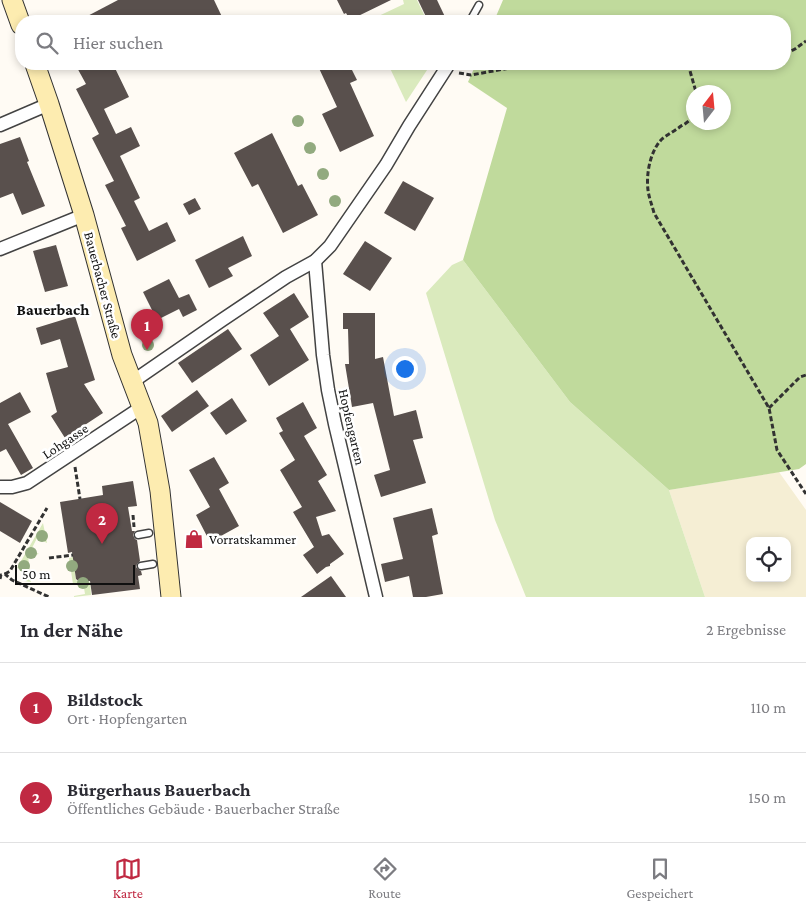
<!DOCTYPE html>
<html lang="de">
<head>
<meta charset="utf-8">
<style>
	:root { --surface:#fff; --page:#f2f2f3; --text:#2b2b33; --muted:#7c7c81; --line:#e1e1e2; --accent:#c02942 }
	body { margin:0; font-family:"Crimson Pro",serif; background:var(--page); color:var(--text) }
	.controls { position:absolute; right:15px; bottom:15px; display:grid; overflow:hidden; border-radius:10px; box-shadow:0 2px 8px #0003 }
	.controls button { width:45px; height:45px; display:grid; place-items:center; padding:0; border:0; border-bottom:1px solid var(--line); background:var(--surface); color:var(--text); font:25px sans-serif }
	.compass { position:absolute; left:686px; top:85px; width:45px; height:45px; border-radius:50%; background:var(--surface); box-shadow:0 2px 8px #0003; rotate:16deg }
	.scale { position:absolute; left:15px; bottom:12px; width:120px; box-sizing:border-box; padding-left:5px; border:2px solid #101010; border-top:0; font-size:14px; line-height:18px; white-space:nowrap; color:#101010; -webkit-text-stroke:4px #fff; paint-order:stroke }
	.you { position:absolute; left:404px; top:368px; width:18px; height:18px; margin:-12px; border:4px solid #fff; border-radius:50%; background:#1a73e8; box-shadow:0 0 0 8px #1a73e833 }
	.badge { display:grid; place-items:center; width:32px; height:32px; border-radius:50%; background:var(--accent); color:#fff; font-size:16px; font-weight:700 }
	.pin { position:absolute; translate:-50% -41px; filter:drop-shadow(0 1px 2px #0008) }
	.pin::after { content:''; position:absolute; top:26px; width:18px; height:15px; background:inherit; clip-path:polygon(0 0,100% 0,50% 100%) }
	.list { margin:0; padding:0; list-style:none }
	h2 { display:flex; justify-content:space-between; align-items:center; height:65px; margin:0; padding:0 20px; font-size:21px }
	h2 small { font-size:16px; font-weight:400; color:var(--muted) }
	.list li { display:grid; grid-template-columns:32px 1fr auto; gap:15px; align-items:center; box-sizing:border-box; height:90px; padding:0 20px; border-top:1px solid var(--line) }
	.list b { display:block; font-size:19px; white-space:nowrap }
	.list p { margin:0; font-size:16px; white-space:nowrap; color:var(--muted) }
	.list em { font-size:16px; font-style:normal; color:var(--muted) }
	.icon { flex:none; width:28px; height:28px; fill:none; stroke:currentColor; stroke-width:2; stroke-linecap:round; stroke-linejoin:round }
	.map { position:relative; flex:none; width:806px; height:597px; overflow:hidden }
	.search { position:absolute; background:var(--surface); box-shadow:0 2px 8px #0003; left:15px; right:15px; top:15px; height:55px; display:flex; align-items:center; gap:12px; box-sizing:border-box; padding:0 18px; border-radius:20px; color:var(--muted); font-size:19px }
	.sheet { height:245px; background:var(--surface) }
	nav { display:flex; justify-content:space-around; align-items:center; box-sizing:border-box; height:70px; border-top:1px solid var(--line); background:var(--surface); font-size:14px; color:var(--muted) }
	nav a { display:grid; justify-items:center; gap:2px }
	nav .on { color:var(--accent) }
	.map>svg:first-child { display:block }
</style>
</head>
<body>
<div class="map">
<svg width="806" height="597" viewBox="0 0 806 597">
	<rect width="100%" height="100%" fill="#fffbf4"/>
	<!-- farmland -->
	<path fill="#f5eed4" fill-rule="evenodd" d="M779,472L806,510V597H705L669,490ZM750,541H787V578H750Z"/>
	<!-- green -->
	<g fill="#daeabd">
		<path d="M403,0H417L427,21H368L404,4Z"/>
		<path d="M388,64H431L406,102Z"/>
		<path d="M463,260L570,402L669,490L705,597H526L495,520L426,293L452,265Z"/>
		<path d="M43,523L47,543L37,538L31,550L39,554L28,556L31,582L24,581L27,571L17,568Z"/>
		<path d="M73,557L76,580L81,583L90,582L91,595L74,597V596L85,594L84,588H79L78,584H73L69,558Z"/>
	</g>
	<!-- forest -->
	<path fill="#c0da9c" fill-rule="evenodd" d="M503,0H806V464L799,469L669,490L570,402L463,260L507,108L468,82L476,64H785V21H494ZM694,92H724V122H694Z"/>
	<!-- building -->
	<g fill="#59504d">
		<path d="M118,0H214L224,21H78Z"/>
		<path d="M337,0H391L350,20L346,13L344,14Z"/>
		<path d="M418,0H437L447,21H428Z"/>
		<path d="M75,64H113L129,97L104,109L116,134L131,127L140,146L120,156L140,198L134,201L149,231L167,222L176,241L137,261L121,228L126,226L105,185L114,181L92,138L99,134L76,89L86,84Z"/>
		<path d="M317,64H349L357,80L350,83L374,136L340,152L322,114L337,107Z"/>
		<path d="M272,133L298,186L302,184L318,215L283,233L258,184L252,187L234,153Z"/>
		<path d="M20,137L29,161L27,162L45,206L22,215L13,193L0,198V144Z"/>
		<path d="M403,181L434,198L415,231L384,213Z"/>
		<path d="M195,198L201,209L189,215L183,204Z"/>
		<path d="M243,236L252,256L228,268L233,276L209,288L195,260Z"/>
		<path d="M365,241L392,258L370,291L343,274Z"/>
		<path d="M56,245L68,286L45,292L33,251Z"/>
		<path d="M169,279L179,298L189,294L197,310L183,317L179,309L157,320L143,292Z"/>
		<path d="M294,293L309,317L290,329L309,360L269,386L250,355L279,336L263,313Z"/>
		<path d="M343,313H375V359L383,357L394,416L416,410L423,438L413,440L426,483L381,497L374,475L390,470L373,403L352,407L345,364H349L348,329H343Z"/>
		<path d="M75,316L95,380L84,384L103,413L65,438L51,416L57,412L46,373L68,367L60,339L41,345L36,328Z"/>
		<path d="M228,329L242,349L192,383L178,363Z"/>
		<path d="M197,390L209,406L172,432L161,416Z"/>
		<path d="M20,392L31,412L8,424L33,468L21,475L6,449L0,452V403Z"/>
		<path d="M232,398L247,421L226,435L210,413Z"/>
		<path d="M303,402L317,428L304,436L327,475L318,481L336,511L316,517L322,536L329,534L344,554L330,564V566L326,567L317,574L303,555L314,547L293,512L302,507L280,470L295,460L279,433L283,431L276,418Z"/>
		<path d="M214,457L229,483L219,489L239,526L210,542L196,515L210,507L189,470Z"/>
		<path d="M133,481L137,506L128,507L132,531H135L133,535L135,539L137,540L140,561L137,564L136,567L139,570L141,571L142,575L138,576L140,589L92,595L90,581L81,583L76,579L72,552L68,553L60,502L103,495L102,486Z"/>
		<path d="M0,502L32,521L20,543L0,531Z"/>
		<path d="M432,508L438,534L432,536L443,594L426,597H413L409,576L385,582L381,564L403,559L393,518Z"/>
		<path d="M331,576L346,597H301Z"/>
	</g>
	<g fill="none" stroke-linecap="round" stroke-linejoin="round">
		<!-- lane casing -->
		<g stroke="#434343" stroke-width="9">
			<g id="lane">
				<path d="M470,21L479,5"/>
				<path d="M138,535L149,533"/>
				<path d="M141,566L153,564"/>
			</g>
		</g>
		<!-- street casing -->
		<g stroke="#434343" stroke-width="15">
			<g id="street">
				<path d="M0,125L49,104"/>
				<path d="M0,249L84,215"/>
				<path d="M315,261L323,355L328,390L335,424L376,597"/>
				<path d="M132,382L222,320L286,277L315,261L330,246L339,233L386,165L409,126L447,67"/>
				<path d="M0,487H12L27,483L142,407"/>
			</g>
		</g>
		<!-- secondary casing -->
		<g stroke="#323232" stroke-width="21">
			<g id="secondary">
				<path d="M12,0L21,25"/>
				<path d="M35,64L49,104L84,215L122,355L148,423L160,491L171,597"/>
			</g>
		</g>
		<!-- path -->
		<g stroke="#323232" stroke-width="3" stroke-dasharray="5 2.5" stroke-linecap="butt">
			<path d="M785,54L795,49L806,41"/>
			<path d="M688,64L696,92"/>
			<path d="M459,73L471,75L532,64"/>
			<path d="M694,116C690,120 686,124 681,126C675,131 668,134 662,139C650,151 646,174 648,190C649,198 652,205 654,213L769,408L777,450L806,494"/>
			<path d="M769,408L800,377L806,375"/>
			<path d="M75,467L80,499"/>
			<path d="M133,515L134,527"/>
			<path d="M49,558L73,555"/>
			<path d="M5,574L10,571L47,508"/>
			<path d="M0,579L1,575L5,574L12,580L49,597"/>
		</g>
		<!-- lane -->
		<use href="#lane" stroke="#fff" stroke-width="6"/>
		<!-- street -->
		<use href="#street" stroke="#fff" stroke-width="12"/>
		<!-- secondary -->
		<use href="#secondary" stroke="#fdecb0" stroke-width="19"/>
	</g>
	<!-- trees -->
	<g fill="#92aa7f">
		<circle cx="298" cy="121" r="6"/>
		<circle cx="310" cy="148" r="6"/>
		<circle cx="323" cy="174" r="6"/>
		<circle cx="335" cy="201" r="6"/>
		<circle cx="148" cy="345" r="6"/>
		<circle cx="42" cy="536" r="6"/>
		<circle cx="31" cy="553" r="6"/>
		<circle cx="24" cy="566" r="6"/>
		<circle cx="72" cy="566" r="6"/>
		<circle cx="83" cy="583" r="6"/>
	</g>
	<!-- icons -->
	<defs>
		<g id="shop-bare" transform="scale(1.5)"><path d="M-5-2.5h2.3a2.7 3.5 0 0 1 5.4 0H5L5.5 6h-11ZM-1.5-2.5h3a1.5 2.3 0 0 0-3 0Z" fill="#c02942" stroke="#fff" stroke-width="2.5" paint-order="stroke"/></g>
	</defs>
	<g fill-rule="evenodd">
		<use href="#shop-bare" x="194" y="539"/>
	</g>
	<g text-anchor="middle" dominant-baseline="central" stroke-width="5" stroke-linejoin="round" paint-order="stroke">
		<!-- street labels -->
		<g font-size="14" fill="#101010" stroke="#fff">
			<text transform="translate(103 285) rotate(75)">Bauerbacher Straße</text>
			<text transform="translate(352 427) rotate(77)">Hopfengarten</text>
			<text transform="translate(65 441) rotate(-34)">Lohgasse</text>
		</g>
		<!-- poi labels -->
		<g font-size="14" fill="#101010" stroke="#fff" text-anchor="start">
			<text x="209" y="539">Vorratskammer</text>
		</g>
		<!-- quarter labels -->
		<g font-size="16" font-weight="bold" fill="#101010" stroke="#fff">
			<text x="53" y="309">Bauerbach</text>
		</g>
	</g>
</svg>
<div class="controls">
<button><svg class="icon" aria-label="locate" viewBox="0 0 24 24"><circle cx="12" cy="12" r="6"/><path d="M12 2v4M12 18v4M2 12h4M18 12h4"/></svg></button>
</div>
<svg class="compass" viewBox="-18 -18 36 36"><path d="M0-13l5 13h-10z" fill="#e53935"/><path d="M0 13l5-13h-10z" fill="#7c7c81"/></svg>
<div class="scale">50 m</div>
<div class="you"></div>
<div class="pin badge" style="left:147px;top:350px">1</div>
<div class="pin badge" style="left:102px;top:544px">2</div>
<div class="search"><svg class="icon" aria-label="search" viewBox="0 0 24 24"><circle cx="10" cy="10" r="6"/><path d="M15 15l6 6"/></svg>Hier suchen</div>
</div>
<section class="sheet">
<h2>In der Nähe<small>2 Ergebnisse</small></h2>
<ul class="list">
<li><span class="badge">1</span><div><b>Bildstock</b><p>Ort · Hopfengarten</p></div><em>110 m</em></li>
<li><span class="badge">2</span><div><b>Bürgerhaus Bauerbach</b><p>Öffentliches Gebäude · Bauerbacher Straße</p></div><em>150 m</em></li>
</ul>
</section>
<nav>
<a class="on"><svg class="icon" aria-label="map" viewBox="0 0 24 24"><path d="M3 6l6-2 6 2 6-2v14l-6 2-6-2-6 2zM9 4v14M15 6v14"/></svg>Karte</a>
<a><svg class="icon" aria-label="directions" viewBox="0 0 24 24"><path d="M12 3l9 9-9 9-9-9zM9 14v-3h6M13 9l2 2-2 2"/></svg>Route</a>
<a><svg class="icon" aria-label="saved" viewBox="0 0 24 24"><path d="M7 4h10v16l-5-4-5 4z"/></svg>Gespeichert</a>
</nav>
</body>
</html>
